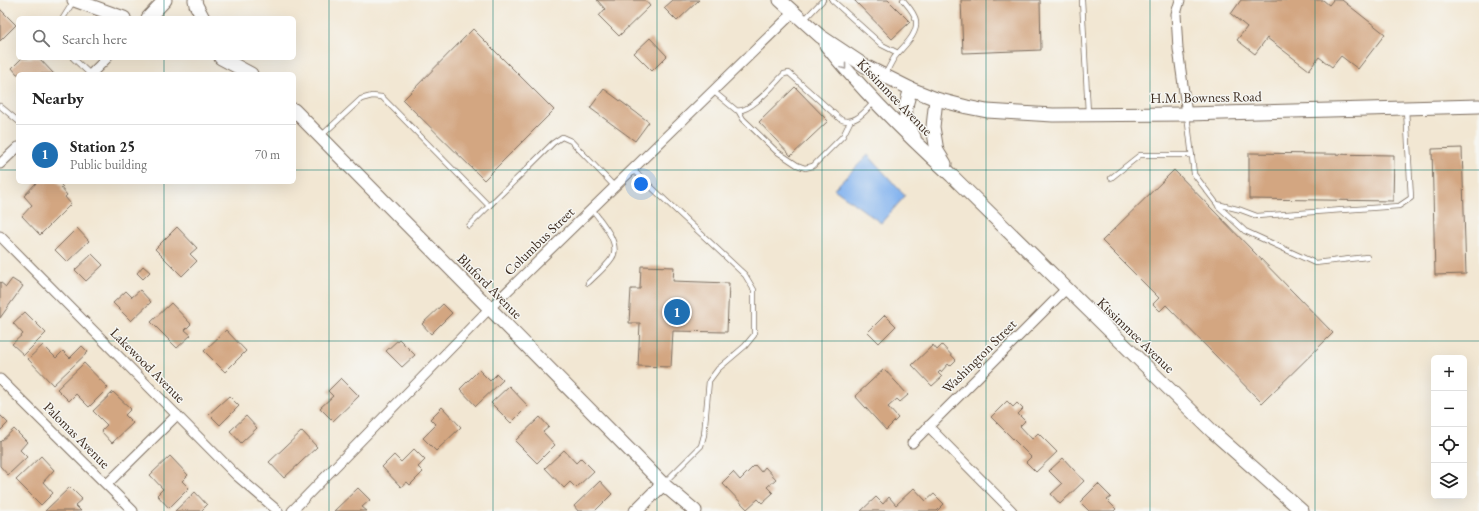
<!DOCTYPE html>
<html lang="en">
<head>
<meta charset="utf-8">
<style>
	:root { --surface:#fff; --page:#f6f6f6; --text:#222; --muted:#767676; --line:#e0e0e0; --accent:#1f6fb2 }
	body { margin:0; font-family:"EB Garamond",serif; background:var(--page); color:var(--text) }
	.controls { position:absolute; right:12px; bottom:12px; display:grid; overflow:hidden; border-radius:6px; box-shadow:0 4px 16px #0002 }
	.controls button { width:36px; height:36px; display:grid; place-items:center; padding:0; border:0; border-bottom:1px solid var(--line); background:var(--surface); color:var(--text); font:20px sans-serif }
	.you { position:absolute; left:641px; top:184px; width:14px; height:14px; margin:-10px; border:3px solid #fff; border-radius:50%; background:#1a73e8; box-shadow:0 0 0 6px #1a73e833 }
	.badge { display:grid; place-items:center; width:26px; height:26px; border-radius:50%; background:var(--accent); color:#fff; font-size:13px; font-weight:700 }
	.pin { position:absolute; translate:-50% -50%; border:2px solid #fff; box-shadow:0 1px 4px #0006 }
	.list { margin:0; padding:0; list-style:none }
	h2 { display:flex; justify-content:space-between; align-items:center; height:52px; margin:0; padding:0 16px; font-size:17px }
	h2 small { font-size:13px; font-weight:400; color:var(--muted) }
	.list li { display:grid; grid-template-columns:26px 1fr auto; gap:12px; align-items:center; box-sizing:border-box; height:60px; padding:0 16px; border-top:1px solid var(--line) }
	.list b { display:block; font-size:15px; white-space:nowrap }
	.list p { margin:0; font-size:13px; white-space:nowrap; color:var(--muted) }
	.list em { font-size:13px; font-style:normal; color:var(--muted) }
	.icon { flex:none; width:22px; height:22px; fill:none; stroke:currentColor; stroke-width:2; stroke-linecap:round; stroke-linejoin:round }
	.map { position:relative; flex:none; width:1479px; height:511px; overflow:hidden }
	.search { position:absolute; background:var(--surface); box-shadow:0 4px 16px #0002; left:16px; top:16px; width:280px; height:44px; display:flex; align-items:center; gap:10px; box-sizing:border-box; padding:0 14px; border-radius:6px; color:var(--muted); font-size:15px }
	.panel { position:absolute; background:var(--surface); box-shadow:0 4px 16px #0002; left:16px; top:72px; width:280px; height:112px; border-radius:6px }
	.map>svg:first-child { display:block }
</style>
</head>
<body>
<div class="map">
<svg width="1479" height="511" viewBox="0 0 1479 511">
	<rect width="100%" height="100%" fill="#f6f6f2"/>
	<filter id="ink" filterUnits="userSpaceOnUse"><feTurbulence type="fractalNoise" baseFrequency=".025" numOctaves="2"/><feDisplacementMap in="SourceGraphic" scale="8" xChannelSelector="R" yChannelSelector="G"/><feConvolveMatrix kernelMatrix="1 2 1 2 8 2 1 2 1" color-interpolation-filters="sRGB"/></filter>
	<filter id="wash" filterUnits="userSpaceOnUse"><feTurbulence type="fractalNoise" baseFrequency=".012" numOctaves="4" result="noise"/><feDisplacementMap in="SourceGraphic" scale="16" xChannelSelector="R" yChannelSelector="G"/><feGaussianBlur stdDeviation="0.9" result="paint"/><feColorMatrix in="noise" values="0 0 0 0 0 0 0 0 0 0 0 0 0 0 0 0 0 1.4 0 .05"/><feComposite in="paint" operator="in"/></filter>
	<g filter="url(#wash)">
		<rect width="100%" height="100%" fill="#f2e7d3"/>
		<!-- water -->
		<path fill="#84b4ef" stroke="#606f86" d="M868,155L905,196L881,223L834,189Z"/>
		<g id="blocks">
			<!-- building -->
			<g fill="#d3a681">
				<path d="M597,0H645L650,6L619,36L599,16L605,9Z"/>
				<path d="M673,0H699L677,21L664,8Z"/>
				<path d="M854,0H888L910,22L892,39Z"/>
				<path d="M961,0H1040L1041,50L963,53Z"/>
				<path d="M1241,0H1323L1329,5L1333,0H1342L1385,34L1358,69L1341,56L1332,67L1319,57L1309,70L1267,38L1255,54L1237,40L1247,27L1231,14Z"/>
				<path d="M0,9L16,25L0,41Z"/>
				<path d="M473,29L554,110L484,180L403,100Z"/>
				<path d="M650,38L667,56L652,71L634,53Z"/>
				<path d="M22,58H39L54,74H17L12,68Z"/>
				<path d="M795,87L828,121L791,156L759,122Z"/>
				<path d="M604,89L649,122L635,141L590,108Z"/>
				<path d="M1462,148L1466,274L1435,275L1432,149Z"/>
				<path d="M1249,153L1394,155L1393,201L1249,199Z"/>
				<path d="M1174,170L1333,333L1262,403L1166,305L1160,311L1153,304L1159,298L1102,241Z"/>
				<path d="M37,182H58L63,187L61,188L67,195L65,197L71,204L40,235L22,216L32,205L24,196Z"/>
				<path d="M177,227L197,248L190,254L197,261L182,276L155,249Z"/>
				<path d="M77,228L89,241L67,262L55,250Z"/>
				<path d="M92,254L103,265L86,281L75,270Z"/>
				<path d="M143,266L150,272L143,279L137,273Z"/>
				<path d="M641,266L674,267L673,281L729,283L727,332L673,331L671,367L638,366L640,323H629L631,289H640Z"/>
				<path d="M12,279L23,286L0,318V282L6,287Z"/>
				<path d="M140,290L151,302L131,321L113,303L126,291L132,297Z"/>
				<path d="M171,303L191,324L185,330L191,335L177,348L151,322Z"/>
				<path d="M443,304L452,313L431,334L422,324Z"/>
				<path d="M25,312L46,333L24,355L12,344L23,334L13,323Z"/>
				<path d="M885,315L896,326L879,343L868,332Z"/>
				<path d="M226,330L246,351L225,372L204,351Z"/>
				<path d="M399,339L415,355L402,367L386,351Z"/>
				<path d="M43,345L56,358L63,351L70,358L82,346L88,352L53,385L28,359Z"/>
				<path d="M933,345L937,350L942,345L956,360L950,366L948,364L941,372L940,371L938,373L942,377L932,386L912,365Z"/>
				<path d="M84,363L108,388L89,407L76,394L69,401L57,389Z"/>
				<path d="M884,369L908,395L900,402L897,399L888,407L898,418L886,430L855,396Z"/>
				<path d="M479,370L490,381L497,374L503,380L476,406L460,389Z"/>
				<path d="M341,378L359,396L333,421L320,408L333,396L328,391Z"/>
				<path d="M509,386L528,406L511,423L491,403Z"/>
				<path d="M113,392L131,409L125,415L133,423L112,443L101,431L107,425L93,411Z"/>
				<path d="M229,396L239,406L220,425L209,414Z"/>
				<path d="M1007,401L1013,407L1017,403L1023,409L1018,414L1025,421L1020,426L1032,439L1038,433L1057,452L1036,472L1026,462L1031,457L991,417Z"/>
				<path d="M442,407L461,427L436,451L423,438L436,425L430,419Z"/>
				<path d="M0,415L8,423L0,431Z"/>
				<path d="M246,416L257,428L241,443L230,431Z"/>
				<path d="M540,417L549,427L543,432L555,445L537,463L515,441Z"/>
				<path d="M14,429L27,442L20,450L27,457L8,475L0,466V442Z"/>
				<path d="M302,431L317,447L284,478L269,462Z"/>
				<path d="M414,449L425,460L418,467L423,472L410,485L407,482L401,487L382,467L394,455L401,462Z"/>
				<path d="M564,450L576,463L581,458L594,471L576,488L570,482L564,488L545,468Z"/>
				<path d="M41,456L54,470L43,482L53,493L41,505L16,480Z"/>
				<path d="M170,456L188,475L182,481L189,488L169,508L157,495L163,489L150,475Z"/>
				<path d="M1063,458L1084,481L1060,504L1051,494L1062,484L1049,471Z"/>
				<path d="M755,465L761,472L765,467L776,479L767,487L773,493L762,503L758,499L747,509L722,483L733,472L740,480Z"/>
				<path d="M600,481L612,494L595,511H578L574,506Z"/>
				<path d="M1098,484L1111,497L1107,500L1116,509L1114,511H1089L1080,502Z"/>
				<path d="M70,487L82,499L75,505L81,511H45Z"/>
				<path d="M358,488L370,500L362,507L367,511H334Z"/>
				<path d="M914,488L926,501L934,494L944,504L937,511H861L876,497L883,504L889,497L896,505Z"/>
				<path d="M195,492L207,505L201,511H175Z"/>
			</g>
		</g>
	</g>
	<g filter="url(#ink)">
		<use href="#blocks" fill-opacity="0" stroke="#7b6c5d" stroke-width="1"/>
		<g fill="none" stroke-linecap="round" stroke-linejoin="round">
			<!-- lane casing -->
			<g stroke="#7b6c5d" stroke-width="6">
				<g id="lane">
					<path d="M832,0L882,45L898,53"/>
					<path d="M1082,0L1088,113"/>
					<path d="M63,18L73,2"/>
					<path d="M804,20L823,0"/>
					<path d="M73,58L90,74"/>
					<path d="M885,75C888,69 891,63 894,58C901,48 918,36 916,21C915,13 908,6 903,0"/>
					<path d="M713,91L736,110C749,115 775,83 784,74L789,73L840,119C854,127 866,110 875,101"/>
					<path d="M0,106L18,121"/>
					<path d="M739,112L743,119L776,151L797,165L805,168L813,166L843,136L850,122"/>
					<path d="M1187,115L1194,174L1217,204L1241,210L1257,216L1399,206L1411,198L1406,109"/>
					<path d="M321,136L361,99L372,96L382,97L489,206L553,143L562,137L571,141L615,187"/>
					<path d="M632,169L745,275L754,290V335L745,346L718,369L709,381L704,435L701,446L664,483"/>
					<path d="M1111,178L1140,155H1192"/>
					<path d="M1218,206L1245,231L1315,263L1367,257"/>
					<path d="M469,226L489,206"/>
					<path d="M588,283C596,275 606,267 612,258C622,244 600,220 592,209"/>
				</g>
			</g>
			<!-- street casing -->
			<g stroke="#7b6c5d" stroke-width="11">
				<g id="street">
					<path d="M1180,0L1176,14L1178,49L1187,114"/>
					<path d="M91,74L107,58"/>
					<path d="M0,164L18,147"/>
					<path d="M0,236L236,475L278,511"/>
					<path d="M0,379L133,511"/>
					<path d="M928,426L1012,511"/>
					<path d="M912,443L1066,289"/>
					<path d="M107,484L177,415"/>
					<path d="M292,511L489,309L793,13"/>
				</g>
			</g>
			<!-- secondary casing -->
			<g stroke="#7b6c5d" stroke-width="15">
				<g id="secondary">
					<path d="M74,0L124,18"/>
					<path d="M195,0L196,5L203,18"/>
					<path d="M780,0L820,36L865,66L911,89L936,99L967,107L987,111L1053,115L1187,114L1479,106"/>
					<path d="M148,18L165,0"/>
					<path d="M826,45C864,93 907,135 952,176L1213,432L1302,511"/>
					<path d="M221,58L251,74"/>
					<path d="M911,89C903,111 904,116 914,137"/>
					<path d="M936,99L933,127L937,151L945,164"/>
					<path d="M294,110L663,484L695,511"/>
					<path d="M636,511L663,484"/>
				</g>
			</g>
			<!-- lane -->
			<use href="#lane" stroke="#fff" stroke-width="4.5"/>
			<!-- street -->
			<use href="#street" stroke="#fff" stroke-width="9"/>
			<!-- secondary -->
			<use href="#secondary" stroke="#fff" stroke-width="13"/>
		</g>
		<!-- one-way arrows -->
		<defs><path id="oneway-chevron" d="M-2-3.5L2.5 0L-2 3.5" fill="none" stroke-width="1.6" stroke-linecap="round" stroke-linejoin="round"/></defs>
		<use stroke="#a79f9a" href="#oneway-chevron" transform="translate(844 67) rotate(52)"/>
	</g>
	<!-- grid -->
	<path fill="none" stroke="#0f766e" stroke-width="1" stroke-opacity="0.55" d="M164,0V18M329,0V511M493,0V511M657,0V511M822,0V511M986,0V511M1150,0V511M1315,0V511M164,58V74M0,170H18M294,170H1479M164,182V511M0,341H1479"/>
	<g text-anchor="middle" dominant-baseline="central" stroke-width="3" stroke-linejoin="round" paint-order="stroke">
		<!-- street labels -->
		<g font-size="14" fill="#3b2a1e" stroke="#f6f6f2">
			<text transform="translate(895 97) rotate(46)">Kissimmee Avenue</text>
			<text transform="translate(1206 97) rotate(-1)">H.M. Bowness Road</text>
			<text transform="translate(539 241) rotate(-44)">Columbus Street</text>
			<text transform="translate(490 286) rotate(45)">Bluford Avenue</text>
			<text transform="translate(1136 335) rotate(44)">Kissimmee Avenue</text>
			<text transform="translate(979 356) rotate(-45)">Washington Street</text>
			<text transform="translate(148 365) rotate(45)">Lakewood Avenue</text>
			<text transform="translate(77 435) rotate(45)">Palomas Avenue</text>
		</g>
	</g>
</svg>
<div class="controls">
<button>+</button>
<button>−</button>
<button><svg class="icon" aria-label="locate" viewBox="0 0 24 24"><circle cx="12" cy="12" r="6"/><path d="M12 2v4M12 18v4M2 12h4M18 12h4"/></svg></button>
<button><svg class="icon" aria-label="layers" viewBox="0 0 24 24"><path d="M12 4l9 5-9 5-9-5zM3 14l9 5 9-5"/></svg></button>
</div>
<div class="you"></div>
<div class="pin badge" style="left:677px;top:312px">1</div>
<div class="search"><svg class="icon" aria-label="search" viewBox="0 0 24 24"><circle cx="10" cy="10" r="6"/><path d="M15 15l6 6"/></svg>Search here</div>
<section class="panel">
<h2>Nearby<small></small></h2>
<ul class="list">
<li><span class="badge">1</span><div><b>Station 25</b><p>Public building</p></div><em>70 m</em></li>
</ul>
</section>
</div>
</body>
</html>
